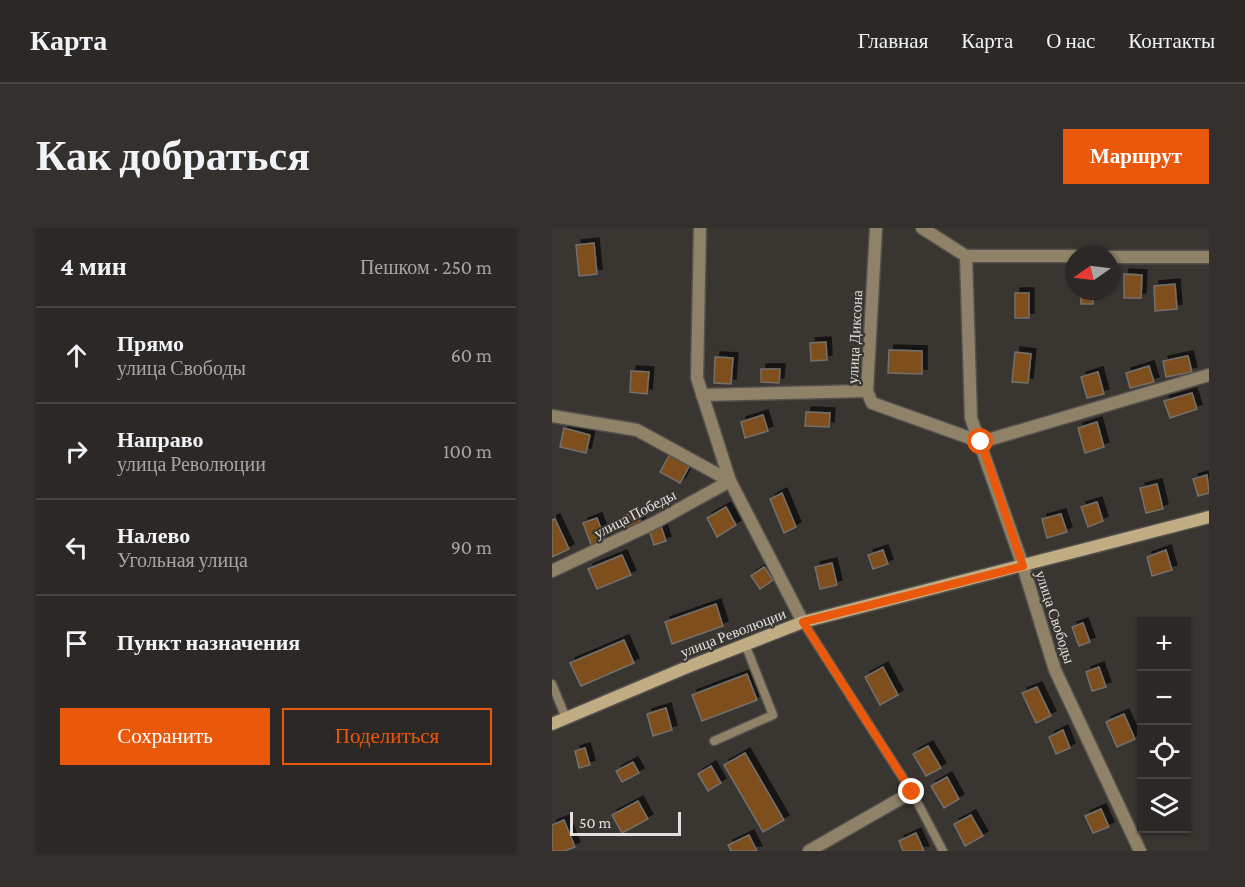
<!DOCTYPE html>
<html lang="ru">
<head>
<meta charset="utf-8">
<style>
	:root { --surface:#2b2825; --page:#33302d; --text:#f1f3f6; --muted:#a6a6a7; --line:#474442; --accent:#ea580c }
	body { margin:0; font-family:"Crimson Pro",serif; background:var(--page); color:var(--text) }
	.controls { position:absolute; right:18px; bottom:18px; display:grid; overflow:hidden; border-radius:0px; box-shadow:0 2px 4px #0004 }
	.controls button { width:54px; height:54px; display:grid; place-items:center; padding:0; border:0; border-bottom:2px solid var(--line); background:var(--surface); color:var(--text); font:30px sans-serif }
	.compass { position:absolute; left:513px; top:18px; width:54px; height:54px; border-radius:50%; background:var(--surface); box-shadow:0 2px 4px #0004; rotate:256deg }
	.scale { position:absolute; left:18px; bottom:15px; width:111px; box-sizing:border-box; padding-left:6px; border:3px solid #e3e1de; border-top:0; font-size:16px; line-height:21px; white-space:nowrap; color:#e3e1de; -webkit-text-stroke:4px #393531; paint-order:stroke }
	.stop { position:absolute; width:18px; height:18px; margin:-14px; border:4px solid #ea580c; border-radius:50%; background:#fff }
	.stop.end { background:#ea580c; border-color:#fff; box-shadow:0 2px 6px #0008 }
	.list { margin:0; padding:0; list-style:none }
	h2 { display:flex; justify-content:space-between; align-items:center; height:78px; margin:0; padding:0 24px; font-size:26px }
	h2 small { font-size:20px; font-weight:400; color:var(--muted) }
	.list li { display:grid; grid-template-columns:39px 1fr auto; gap:18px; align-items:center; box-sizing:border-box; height:96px; padding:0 24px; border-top:2px solid var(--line) }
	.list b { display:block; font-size:22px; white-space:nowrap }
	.list p { margin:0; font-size:20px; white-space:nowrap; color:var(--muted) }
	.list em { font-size:20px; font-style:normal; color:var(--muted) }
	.actions { display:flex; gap:12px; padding:18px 24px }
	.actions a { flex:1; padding:14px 0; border:2px solid var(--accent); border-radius:0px; text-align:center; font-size:21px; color:var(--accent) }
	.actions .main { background:var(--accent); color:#fff }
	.icon { flex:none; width:33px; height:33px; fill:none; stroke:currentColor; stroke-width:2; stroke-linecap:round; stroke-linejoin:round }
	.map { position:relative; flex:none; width:657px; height:623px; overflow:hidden; border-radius:0px }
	header { display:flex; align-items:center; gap:36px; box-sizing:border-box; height:84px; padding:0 30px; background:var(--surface); border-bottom:2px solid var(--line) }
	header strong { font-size:28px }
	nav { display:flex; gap:33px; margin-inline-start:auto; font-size:21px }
	.intro { display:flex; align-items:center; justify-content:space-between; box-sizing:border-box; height:144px; padding:0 36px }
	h1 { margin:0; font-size:42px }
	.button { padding:15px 27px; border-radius:0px; background:var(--accent); color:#fff; font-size:21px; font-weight:700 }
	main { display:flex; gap:36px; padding:0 36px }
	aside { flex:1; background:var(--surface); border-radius:0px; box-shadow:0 2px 4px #0004 }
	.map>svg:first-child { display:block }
</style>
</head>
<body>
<header>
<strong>Карта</strong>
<nav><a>Главная</a><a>Карта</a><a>О нас</a><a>Контакты</a></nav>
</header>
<div class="intro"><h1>Как добраться</h1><a class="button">Маршрут</a></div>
<main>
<aside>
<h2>4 мин<small>Пешком · 250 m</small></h2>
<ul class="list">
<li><svg class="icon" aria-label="ahead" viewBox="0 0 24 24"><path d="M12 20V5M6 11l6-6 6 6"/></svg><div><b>Прямо</b><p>улица Свободы</p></div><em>60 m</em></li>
<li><svg class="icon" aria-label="right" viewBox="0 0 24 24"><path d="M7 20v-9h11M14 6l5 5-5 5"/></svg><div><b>Направо</b><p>улица Революции</p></div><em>100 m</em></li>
<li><svg class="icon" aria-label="left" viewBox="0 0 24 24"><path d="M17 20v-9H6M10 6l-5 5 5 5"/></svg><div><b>Налево</b><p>Угольная улица</p></div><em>90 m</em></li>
<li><svg class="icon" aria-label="arrive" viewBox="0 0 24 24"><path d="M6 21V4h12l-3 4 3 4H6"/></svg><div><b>Пункт назначения</b></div></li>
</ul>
<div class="actions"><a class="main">Сохранить</a><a>Поделиться</a></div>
</aside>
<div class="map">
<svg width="657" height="623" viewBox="0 0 657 623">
	<defs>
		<filter id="shadow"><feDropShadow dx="5" dy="-5" stdDeviation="0" flood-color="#0009"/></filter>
	</defs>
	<rect width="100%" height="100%" fill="#393531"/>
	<!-- building -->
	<g fill="#7e4f1d" stroke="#746f6b" stroke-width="1.5" filter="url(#shadow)">
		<path d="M42,15L45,46L27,48L24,17Z"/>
		<path d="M572,46L590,47L589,70H572Z"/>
		<path d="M623,56L625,81L603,83L602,58Z"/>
		<path d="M528,63H540L541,76H529Z"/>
		<rect x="463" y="65" width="14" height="25"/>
		<path d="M274,114L275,132L259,133L258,115Z"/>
		<path d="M337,122L370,123V146L336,145Z"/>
		<path d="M463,124L479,126L476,155L460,154Z"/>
		<path d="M636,128L640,144L614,149L611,133Z"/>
		<path d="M163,129L181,130L179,156L162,155Z"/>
		<path d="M597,138L602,154L578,160L574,145Z"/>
		<path d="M209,141H228L227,155L209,154Z"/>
		<path d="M79,143L97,144L95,166L78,164Z"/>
		<path d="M546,144L552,166L535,170L529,149Z"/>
		<path d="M640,165L645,181L618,190L612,173Z"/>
		<path d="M254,184L278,185L277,199L253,198Z"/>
		<path d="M211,187L216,203L193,210L189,194Z"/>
		<path d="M545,194L552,219L533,225L526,200Z"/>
		<path d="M12,200L38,207L34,225L8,219Z"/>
		<path d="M119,224L139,235L128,255L108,244Z"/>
		<path d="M655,247L657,265L646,268L641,251Z"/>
		<path d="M605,256L611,281L594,285L588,260Z"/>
		<path d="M230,265L244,299L232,305L218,271Z"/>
		<path d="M545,274L551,293L536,299L529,279Z"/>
		<path d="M174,279L184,297L165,309L155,290Z"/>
		<path d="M86,284L89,297L75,301L71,288Z"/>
		<path d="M509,286L515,304L495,310L490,291Z"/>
		<path d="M45,290L54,314L40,319L31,295Z"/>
		<path d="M3,291L17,321L0,329V292Z"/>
		<path d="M109,298L114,313L102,317L97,302Z"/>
		<path d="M331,322L336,336L321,341L316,327Z"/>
		<path d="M614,322L620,342L600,348L595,329Z"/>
		<path d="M70,327L79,347L45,361L36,341Z"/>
		<path d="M280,335L285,357L268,361L263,339Z"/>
		<path d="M212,339L221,352L208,361L199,348Z"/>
		<path d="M164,376L171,398L120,416L113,394Z"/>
		<path d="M531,395L538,414L527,418L520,399Z"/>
		<path d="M72,412L82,435L29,458L18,435Z"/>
		<path d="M331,439L346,467L328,477L313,449Z"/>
		<path d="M547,439L554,459L540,463L534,444Z"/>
		<path d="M195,446L205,472L150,493L140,467Z"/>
		<path d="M485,459L499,488L484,495L470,465Z"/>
		<path d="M114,480L120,502L101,508L95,486Z"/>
		<path d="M572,486L583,511L565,519L554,494Z"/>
		<path d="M511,502L518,520L504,526L497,509Z"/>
		<path d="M376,518L389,540L374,548L361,526Z"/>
		<path d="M33,520L38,537L27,540L23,523Z"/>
		<path d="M193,525L232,592L211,604L172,537Z"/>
		<path d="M81,534L87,545L70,554L64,543Z"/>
		<path d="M159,538L169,555L156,563L146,546Z"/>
		<path d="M395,549L407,571L392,580L379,558Z"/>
		<path d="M86,573L96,591L70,605L60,587Z"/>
		<path d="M549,581L557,599L541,605L533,588Z"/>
		<path d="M419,587L431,608L413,618L402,596Z"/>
		<path d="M12,592L23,619L12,623H0V597Z"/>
		<path d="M364,605L372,623H351L347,613Z"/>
		<path d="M197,607L205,623H179L176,617Z"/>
	</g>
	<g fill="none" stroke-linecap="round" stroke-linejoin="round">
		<!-- lane casing -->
		<g stroke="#54514d" stroke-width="11">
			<g id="lane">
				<path d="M251,394L360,564L391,623"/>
				<path d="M0,456L14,490"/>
				<path d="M162,513L221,487L195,421"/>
			</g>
		</g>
		<!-- street casing -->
		<g stroke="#54514d" stroke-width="15">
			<g id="street">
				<path d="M148,0L145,150L178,253L251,394"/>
				<path d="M324,0L315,163L320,175L429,214L657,147"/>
				<path d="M370,0L414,28L419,190L471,338L503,442L588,623"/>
				<path d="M414,28H522"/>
				<path d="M558,29H657"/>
				<path d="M150,167L315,163"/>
				<path d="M0,188L85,202L178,253"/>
				<path d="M0,343L102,295L178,253"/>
				<path d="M257,623L360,564"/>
			</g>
		</g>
		<!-- secondary casing -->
		<g stroke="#54514d" stroke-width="15">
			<path id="secondary" d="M0,496L133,440L251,394L657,289"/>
		</g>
		<!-- lane -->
		<use href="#lane" stroke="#8f8268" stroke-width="8"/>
		<!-- street -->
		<use href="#street" stroke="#8f8268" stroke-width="12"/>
		<!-- secondary -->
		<use href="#secondary" stroke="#c1ad83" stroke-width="12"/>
	</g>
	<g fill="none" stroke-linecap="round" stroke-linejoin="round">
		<!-- route -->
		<path stroke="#ea580c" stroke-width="8" d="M360,564L251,394L471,338L429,214"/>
	</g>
	<g text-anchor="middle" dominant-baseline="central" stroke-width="4.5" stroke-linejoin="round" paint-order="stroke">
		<!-- street labels -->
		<g font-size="15" fill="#e3e1de" stroke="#393531">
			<text transform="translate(303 109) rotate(-87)">улица Диксона</text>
			<text transform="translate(83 286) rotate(-27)">улица Победы</text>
			<text transform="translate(503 389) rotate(72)">улица Свободы</text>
			<text transform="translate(181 405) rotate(-21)">улица Революции</text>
		</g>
	</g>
</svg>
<div class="controls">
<button>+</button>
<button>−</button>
<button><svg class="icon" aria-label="locate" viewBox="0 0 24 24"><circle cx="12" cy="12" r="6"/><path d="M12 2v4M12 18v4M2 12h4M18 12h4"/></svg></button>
<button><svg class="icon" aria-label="layers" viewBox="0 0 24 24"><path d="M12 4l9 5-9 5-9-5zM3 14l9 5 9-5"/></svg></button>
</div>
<svg class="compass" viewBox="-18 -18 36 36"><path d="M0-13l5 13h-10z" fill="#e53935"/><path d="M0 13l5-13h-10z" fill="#a6a6a7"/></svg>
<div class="scale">50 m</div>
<div class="stop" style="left:429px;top:214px"></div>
<div class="stop end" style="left:360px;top:564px"></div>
</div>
</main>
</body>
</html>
